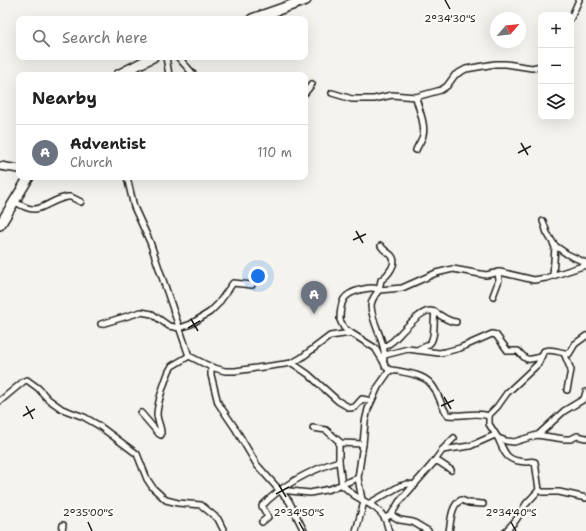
<!DOCTYPE html>
<html lang="en">
<head>
<meta charset="utf-8">
<style>
	:root { --surface:#fff; --page:#f6f6f6; --text:#222; --muted:#767676; --line:#e0e0e0; --accent:#0b8043 }
	body { margin:0; font-family:"Shantell Sans",sans-serif; background:var(--page); color:var(--text) }
	.controls { position:absolute; right:12px; top:12px; display:grid; overflow:hidden; border-radius:8px; box-shadow:0 4px 16px #0002 }
	.controls button { width:36px; height:36px; display:grid; place-items:center; padding:0; border:0; border-bottom:1px solid var(--line); background:var(--surface); color:var(--text); font:20px sans-serif }
	.compass { position:absolute; left:490px; top:12px; width:36px; height:36px; border-radius:50%; background:var(--surface); box-shadow:0 4px 16px #0002; rotate:62deg }
	.you { position:absolute; left:258px; top:276px; width:14px; height:14px; margin:-10px; border:3px solid #fff; border-radius:50%; background:#1a73e8; box-shadow:0 0 0 6px #1a73e833 }
	.badge { display:grid; place-items:center; width:26px; height:26px; border-radius:50%; background:var(--accent); color:#fff; font-size:13px; font-weight:700 }
	.pin { position:absolute; translate:-50% -33px; filter:drop-shadow(0 1px 2px #0008) }
	.pin::after { content:''; position:absolute; top:21px; width:14px; height:12px; background:inherit; clip-path:polygon(0 0,100% 0,50% 100%) }
	.list { margin:0; padding:0; list-style:none }
	h2 { display:flex; justify-content:space-between; align-items:center; height:52px; margin:0; padding:0 16px; font-size:17px }
	h2 small { font-size:13px; font-weight:400; color:var(--muted) }
	.list li { display:grid; grid-template-columns:26px 1fr auto; gap:12px; align-items:center; box-sizing:border-box; height:56px; padding:0 16px; border-top:1px solid var(--line) }
	.list b { display:block; font-size:15px; white-space:nowrap }
	.list p { margin:0; font-size:13px; white-space:nowrap; color:var(--muted) }
	.list em { font-size:13px; font-style:normal; color:var(--muted) }
	.icon { flex:none; width:22px; height:22px; fill:none; stroke:currentColor; stroke-width:2; stroke-linecap:round; stroke-linejoin:round }
	.map { position:relative; flex:none; width:586px; height:531px; overflow:hidden }
	.search { position:absolute; background:var(--surface); box-shadow:0 4px 16px #0002; left:16px; top:16px; width:292px; height:44px; display:flex; align-items:center; gap:10px; box-sizing:border-box; padding:0 14px; border-radius:8px; color:var(--muted); font-size:15px }
	.panel { position:absolute; background:var(--surface); box-shadow:0 4px 16px #0002; left:16px; top:72px; width:292px; height:108px; border-radius:8px }
	.map>svg:first-child { display:block }
</style>
</head>
<body>
<div class="map">
<svg width="586" height="531" viewBox="0 0 586 531">
	<rect width="100%" height="100%" fill="#f4f3ee"/>
	<filter id="ink" filterUnits="userSpaceOnUse"><feTurbulence type="fractalNoise" baseFrequency=".025" numOctaves="2"/><feDisplacementMap in="SourceGraphic" scale="8" xChannelSelector="R" yChannelSelector="G"/><feConvolveMatrix kernelMatrix="1 2 1 2 8 2 1 2 1" color-interpolation-filters="sRGB"/></filter>
	<g filter="url(#ink)">
		<g fill="none" stroke-linecap="round" stroke-linejoin="round">
			<!-- street casing -->
			<g stroke="#1c1c1c" stroke-width="8">
				<g id="street">
					<path d="M571,18L579,0"/>
					<path d="M166,57L169,75"/>
					<path d="M178,57L194,75"/>
					<path d="M305,93L312,84"/>
					<path d="M332,93L352,99H374L392,95L416,97L441,90L447,86L455,75L466,69L495,64H506L532,68L541,66"/>
					<path d="M416,150C418,145 422,140 423,135C426,124 418,108 416,97"/>
					<path d="M127,177L134,207L150,242L189,356L211,367L225,371H235L292,363L301,358L330,336L351,333L344,328L340,320C340,314 341,304 344,299C349,291 372,285 379,290L381,280C387,276 399,263 391,255C388,252 384,251 381,246"/>
					<path d="M14,201C41,219 42,202 67,197H71L81,202"/>
					<path d="M543,221L547,233L555,246L553,276"/>
					<path d="M554,245L567,254L586,263"/>
					<path d="M493,296L499,280L498,272"/>
					<path d="M101,324L141,312L152,314L169,326L180,328L191,324L210,312L218,304L233,283L252,285"/>
					<path d="M351,333L375,348L383,361"/>
					<path d="M586,336L575,344L569,354C560,353 553,348 544,351L538,364L507,393L497,407L489,415V424L498,438L506,441L514,442L537,435L564,439H571L577,436L586,438"/>
					<path d="M384,347C387,345 391,343 394,340C401,333 421,309 431,311C439,312 444,321 456,322"/>
					<path d="M417,350C421,348 426,347 429,344C436,339 433,321 435,312"/>
					<path d="M564,353L571,370L567,390"/>
					<path d="M385,355L408,349L439,353L445,352L460,348L492,334L496,335L508,351H518C528,362 527,360 541,357"/>
					<path d="M292,363L308,374L338,401L350,408L355,407L362,399L371,401"/>
					<path d="M211,367V375L218,403L235,428L257,465L289,501L304,531"/>
					<path d="M0,401L24,381L27,380L38,388L48,399L62,409L84,417L98,425L137,454L147,479L153,488L166,500L178,503L201,505L218,519L224,531"/>
					<path d="M141,413L159,434L161,435C162,428 157,421 157,414C158,399 164,384 169,371L172,366L189,356"/>
					<path d="M489,416C476,411 462,417 448,415C440,406 439,391 430,383C423,375 408,373 398,371C394,370 390,371 387,368C381,363 385,357 384,351C382,336 372,322 371,306C371,300 375,295 379,290L402,288L436,273L453,269L486,275L500,272L534,280L546,278L586,265"/>
					<path d="M313,428L326,430L341,443L363,444"/>
					<path d="M538,435L564,411L584,399L586,392"/>
					<path d="M498,438C505,454 506,461 526,462C529,462 532,461 535,462L539,490"/>
					<path d="M339,442V461L342,485C346,488 350,492 354,495C364,502 379,507 385,519C387,522 387,527 389,531"/>
					<path d="M442,450L470,446L495,435"/>
					<path d="M433,463L444,448L454,438"/>
					<path d="M280,490L310,493L330,489L358,478"/>
					<path d="M362,500L358,478L363,444L365,422L368,409L378,387L390,370"/>
					<path d="M370,503L400,486L407,484L415,485"/>
					<path d="M391,515L400,520L413,522L428,531"/>
					<path d="M385,518L391,515L399,502L435,461L439,462L451,470"/>
					<path d="M262,522L268,517L262,506C282,485 311,470 339,461"/>
					<path d="M62,531L63,525"/>
					<path d="M356,531L364,502"/>
					<path d="M449,531C451,521 451,505 461,500L469,503L483,504"/>
					<path d="M506,531L516,520L526,504L539,490L542,492H559L586,498"/>
				</g>
			</g>
			<!-- secondary casing -->
			<g stroke="#1c1c1c" stroke-width="10">
				<path id="secondary" d="M0,166L19,169"/>
			</g>
			<!-- highway casing -->
			<g stroke="#1c1c1c" stroke-width="12">
				<g id="highway">
					<path d="M252,19L306,0"/>
					<path d="M118,75L153,57"/>
					<path d="M0,225L29,177"/>
				</g>
			</g>
			<!-- street -->
			<use href="#street" stroke="#fdfcf7" stroke-width="5"/>
			<!-- secondary -->
			<use href="#secondary" stroke="#fdfcf7" stroke-width="7"/>
			<!-- highway -->
			<use href="#highway" stroke="#fdfcf7" stroke-width="9"/>
		</g>
	</g>
	<!-- ticks -->
	<path fill="none" stroke="#1c1c1c" stroke-width="1.5" d="M445,0L450,9M521,143L528,155M518,153L531,146M356,231L363,243M353,240L366,234M191,319L198,331M188,328L200,321M444,397L451,409M26,406L33,419M441,406L454,400M23,416L35,409M279,485L286,497M276,494L289,487M88,522L92,531M299,522L304,531M511,522L516,531"/>
	<g font-size="10" text-anchor="middle" fill="#1c1c1c" stroke="#fdfcf7" stroke-width="4" stroke-linejoin="round" paint-order="stroke">
		<text x="450" y="22">2°34'30"S</text>
		<text x="88" y="516">2°35'00"S</text>
		<text x="299" y="516">2°34'50"S</text>
		<text x="511" y="516">2°34'40"S</text>
	</g>
</svg>
<div class="controls">
<button>+</button>
<button>−</button>
<button><svg class="icon" aria-label="layers" viewBox="0 0 24 24"><path d="M12 4l9 5-9 5-9-5zM3 14l9 5 9-5"/></svg></button>
</div>
<svg class="compass" viewBox="-18 -18 36 36"><path d="M0-13l5 13h-10z" fill="#e53935"/><path d="M0 13l5-13h-10z" fill="#767676"/></svg>
<div class="you"></div>
<div class="pin badge" style="left:314px;top:314px;background:#6b7280">A</div>
<div class="search"><svg class="icon" aria-label="search" viewBox="0 0 24 24"><circle cx="10" cy="10" r="6"/><path d="M15 15l6 6"/></svg>Search here</div>
<section class="panel">
<h2>Nearby<small></small></h2>
<ul class="list">
<li><span class="badge" style="background:#6b7280">A</span><div><b>Adventist</b><p>Church</p></div><em>110 m</em></li>
</ul>
</section>
</div>
</body>
</html>
